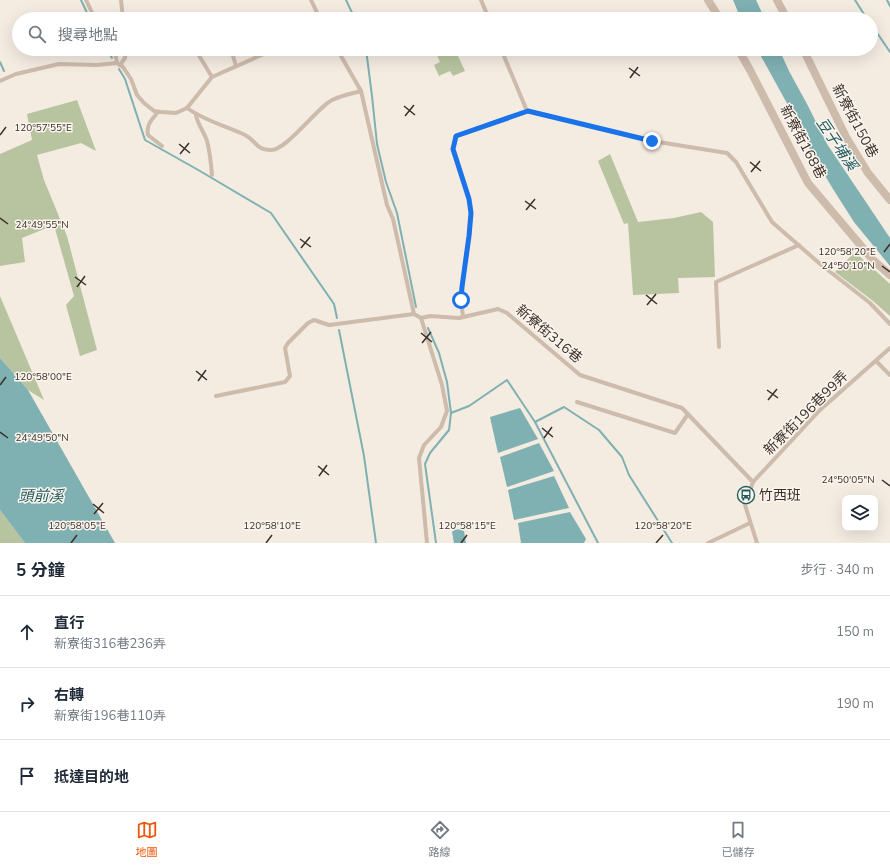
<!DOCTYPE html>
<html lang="zh-TW">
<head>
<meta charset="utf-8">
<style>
	:root { --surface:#fff; --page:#f2f2f3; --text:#1f2937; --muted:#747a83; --line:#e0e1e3; --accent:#ea580c }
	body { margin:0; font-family:"Nunito Sans","Noto Sans TC",sans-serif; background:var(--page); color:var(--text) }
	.controls { position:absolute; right:12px; bottom:12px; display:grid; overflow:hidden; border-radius:8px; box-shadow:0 4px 16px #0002 }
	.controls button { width:36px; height:36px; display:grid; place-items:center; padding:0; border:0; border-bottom:1px solid var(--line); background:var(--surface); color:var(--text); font:20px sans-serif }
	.stop { position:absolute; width:12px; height:12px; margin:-9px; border:3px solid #1a73e8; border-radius:50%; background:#fff }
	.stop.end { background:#1a73e8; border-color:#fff; box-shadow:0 1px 4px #0008 }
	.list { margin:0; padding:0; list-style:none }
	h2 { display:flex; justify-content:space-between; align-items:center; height:52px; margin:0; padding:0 16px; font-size:17px }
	h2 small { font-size:13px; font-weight:400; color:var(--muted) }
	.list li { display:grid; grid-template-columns:26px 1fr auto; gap:12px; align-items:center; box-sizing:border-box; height:72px; padding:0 16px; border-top:1px solid var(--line) }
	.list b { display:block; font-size:15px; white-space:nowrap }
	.list p { margin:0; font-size:13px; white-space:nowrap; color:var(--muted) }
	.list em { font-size:13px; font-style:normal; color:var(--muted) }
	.icon { flex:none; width:22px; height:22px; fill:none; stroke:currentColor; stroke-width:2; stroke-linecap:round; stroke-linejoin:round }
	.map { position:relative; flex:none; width:890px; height:543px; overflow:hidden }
	.search { position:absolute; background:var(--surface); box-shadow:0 4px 16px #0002; left:12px; right:12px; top:12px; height:44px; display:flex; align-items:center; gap:10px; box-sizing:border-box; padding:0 14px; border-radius:22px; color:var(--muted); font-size:15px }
	.sheet { height:268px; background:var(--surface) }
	nav { display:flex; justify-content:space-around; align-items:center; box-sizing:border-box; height:56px; border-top:1px solid var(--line); background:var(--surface); font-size:11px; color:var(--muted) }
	nav a { display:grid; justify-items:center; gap:2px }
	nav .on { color:var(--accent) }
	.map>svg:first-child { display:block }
</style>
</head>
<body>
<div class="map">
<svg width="890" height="543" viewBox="0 0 890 543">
	<rect width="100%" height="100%" fill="#f4ebe1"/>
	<!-- green -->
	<g fill="#b8c4a0">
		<path d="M434,49H463L464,51L457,54L465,71L453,76L450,71L439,76L434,65L440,62Z"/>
		<path d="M77,100L96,151L81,143L37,155L44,180L67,236L97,350L80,356L66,305L74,296L54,225L22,238L25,262L0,266V154L32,140L27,114Z"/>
		<path d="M610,154L638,222L674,218L701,212L713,222L715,277L678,278L679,293L633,295L628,223L624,224L598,161Z"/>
		<path d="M855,252L890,284V316L873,301L835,272Z"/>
		<path d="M0,296L44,400L28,390L0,358Z"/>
		<path d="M0,510L25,543H0Z"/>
	</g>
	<!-- water -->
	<g fill="#7fb0b2">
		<path d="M733,0H756L765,19H741Z"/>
		<path d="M757,49H779L789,71L807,104L827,144L890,238V266L854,222L833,189L812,154L789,107Z"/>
		<path d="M0,358L28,390L115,543H25L0,510Z"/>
		<path d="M520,408L538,439L498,453L490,417Z"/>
		<path d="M539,443L554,471L507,487L500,457Z"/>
		<path d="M554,476L569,508L514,520L508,490Z"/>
		<path d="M570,512L586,539L584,543H521L518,523Z"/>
		<path d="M461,529L464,531L466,543H454L452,532L454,530Z"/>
	</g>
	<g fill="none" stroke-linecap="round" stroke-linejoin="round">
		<!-- stream -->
		<g stroke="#7fb0b2" stroke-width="2">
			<path d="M81,0L90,19"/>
			<path d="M346,0L355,19"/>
			<path d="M855,0L867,19"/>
			<path d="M887,0L890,6"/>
			<path d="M871,24L890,52"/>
			<path d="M107,49L112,58"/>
			<path d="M366,49L372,96L377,144L386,182L397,213L416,307"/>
			<path d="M0,62L4,71"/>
			<path d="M119,69L125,79L145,140L200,171L271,213L334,304L337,318"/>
			<path d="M428,328L439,353L447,382L451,413L449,430L430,453L425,464L436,543"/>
			<path d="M339,330L364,456L376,543"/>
			<path d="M451,413L469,406L507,380L535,422L564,407L599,430L622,457L629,475L672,543"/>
			<path d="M535,422L598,543"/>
		</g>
		<!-- service -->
		<g stroke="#cdbbac" stroke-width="4">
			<path d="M86,0L95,19"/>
			<path d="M121,0L123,19"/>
			<path d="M311,0L320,19"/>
			<path d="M481,0L489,19"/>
			<path d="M228,19L234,15"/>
			<path d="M113,49L116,57L117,63"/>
			<path d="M195,49L212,77"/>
			<path d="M231,49L236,66"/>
			<path d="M337,49L361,91L387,205L393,219L414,314L421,318L430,316L459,318L498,309L507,313L580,375L682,408L753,482"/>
			<path d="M501,49L527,111"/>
			<path d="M120,65L125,58L126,49"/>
			<path d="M0,81L16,74L59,64L97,65L117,63L123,67L131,79L137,95L144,103L154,111L161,112L176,113L187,108L212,77L275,49"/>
			<path d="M187,108C205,121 226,126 245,135C256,140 255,150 271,150C286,150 315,111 329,102C337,96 351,94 361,91"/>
			<path d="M158,112C152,119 146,125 148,135L162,146"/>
			<path d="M196,115C198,126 204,131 207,141C210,152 211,163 212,175"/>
			<path d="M463,317L461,300L462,287L469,236L471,213L469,199L453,149L456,136L527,111L652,141L727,153L736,162L772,222L819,263L870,303L890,324"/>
			<path d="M421,318L442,385L447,411L441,427L424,445L419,458L427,543"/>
			<path d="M719,347L716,282L799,245"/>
			<path d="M876,361L890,375"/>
			<path d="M216,396L285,382L290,376L285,348L288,343L308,323L314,320L329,325L414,314"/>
			<path d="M577,402L675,433L688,414"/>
			<path d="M708,543L750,523"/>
			<path d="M757,543L745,505L753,482L820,410L890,348"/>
		</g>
		<!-- minor -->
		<g stroke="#cdbbac" stroke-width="8">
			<path d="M708,0L720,19"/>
			<path d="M777,0L787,19"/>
			<path d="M738,49L750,70L808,183L873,260L890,275"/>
			<path d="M803,49L846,137L868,173L890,200"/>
		</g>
	</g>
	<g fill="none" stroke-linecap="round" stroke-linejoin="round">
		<!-- route -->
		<path stroke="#1a73e8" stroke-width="5" d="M461,300L462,287L469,236L471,213L469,199L453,149L456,136L528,111L652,141"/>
	</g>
	<!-- ticks -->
	<path fill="none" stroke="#3b302b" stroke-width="1.5" d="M629,68L640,76M630,78L638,67M404,106L415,115M405,116L414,105M0,135L6,127M179,144L190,153M180,154L189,143M750,162L761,171M751,172L760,161M525,201L536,209M526,210L535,199M0,218L8,224M300,239L311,247M301,248L310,237M884,252L890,244M882,266L890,272M75,277L86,285M77,287L85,276M646,295L657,304M647,305L656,294M421,333L432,342M422,343L431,332M196,371L207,380M198,381L206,370M0,385L6,377M767,390L778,398M768,400L777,389M542,428L553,437M0,432L8,438M544,438L552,427M318,466L329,475M319,476L327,465M882,480L890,486M93,504L104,513M94,514L103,503M71,543L77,535M266,543L272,535M461,543L467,535M656,543L663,535"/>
	<!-- icons -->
	<defs>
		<g id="bus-ring" transform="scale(0.9)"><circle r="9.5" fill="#fbf5ee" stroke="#1f5a5e" stroke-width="1.5"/><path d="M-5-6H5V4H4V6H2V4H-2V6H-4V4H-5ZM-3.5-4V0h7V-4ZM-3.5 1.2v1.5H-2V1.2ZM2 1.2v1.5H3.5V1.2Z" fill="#1f5a5e"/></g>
	</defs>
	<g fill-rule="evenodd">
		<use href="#bus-ring" x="746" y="495"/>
	</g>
	<g text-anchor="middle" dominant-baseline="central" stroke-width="3" stroke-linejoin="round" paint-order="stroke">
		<!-- street labels -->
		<g font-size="14" fill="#3b302b" stroke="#fbf5ee">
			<text transform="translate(855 121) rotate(62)">新寮街150巷</text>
			<text transform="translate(803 142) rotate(62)">新寮街168巷</text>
			<text transform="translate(549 334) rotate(40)">新寮街316巷</text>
			<text transform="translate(806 413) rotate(-45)">新寮街196巷99弄</text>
		</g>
		<!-- poi labels -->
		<g font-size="14" fill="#3b302b" stroke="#fbf5ee" text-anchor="start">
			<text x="759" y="495">竹西班</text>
		</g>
		<!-- water labels -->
		<g font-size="15" font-style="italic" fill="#1f5a5e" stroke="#fbf5ee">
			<text transform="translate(837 144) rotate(56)">豆子埔溪</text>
			<text x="41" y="496">頭前溪</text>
		</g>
	</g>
	<g font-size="10" text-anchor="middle" fill="#3b302b" stroke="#fbf5ee" stroke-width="3" stroke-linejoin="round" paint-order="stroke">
		<text x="43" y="131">120°57'55"E</text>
		<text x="42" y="228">24°49'55"N</text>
		<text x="847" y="255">120°58'20"E</text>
		<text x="848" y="269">24°50'10"N</text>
		<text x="43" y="380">120°58'00"E</text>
		<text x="42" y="441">24°49'50"N</text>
		<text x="848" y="483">24°50'05"N</text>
		<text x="77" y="529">120°58'05"E</text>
		<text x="272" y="529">120°58'10"E</text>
		<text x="467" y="529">120°58'15"E</text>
		<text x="663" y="529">120°58'20"E</text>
	</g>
</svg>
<div class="controls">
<button><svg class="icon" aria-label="layers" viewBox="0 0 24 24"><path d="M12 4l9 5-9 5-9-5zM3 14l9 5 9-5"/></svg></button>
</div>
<div class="stop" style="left:461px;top:300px"></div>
<div class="stop end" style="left:652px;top:141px"></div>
<div class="search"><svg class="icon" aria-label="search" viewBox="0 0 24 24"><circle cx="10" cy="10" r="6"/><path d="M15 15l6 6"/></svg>搜尋地點</div>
</div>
<section class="sheet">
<h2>5 分鐘<small>步行 · 340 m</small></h2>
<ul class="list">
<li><svg class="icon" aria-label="ahead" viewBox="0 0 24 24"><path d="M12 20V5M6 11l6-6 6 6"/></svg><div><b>直行</b><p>新寮街316巷236弄</p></div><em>150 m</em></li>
<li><svg class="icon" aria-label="right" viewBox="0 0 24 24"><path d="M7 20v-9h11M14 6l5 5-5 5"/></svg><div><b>右轉</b><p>新寮街196巷110弄</p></div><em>190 m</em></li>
<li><svg class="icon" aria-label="arrive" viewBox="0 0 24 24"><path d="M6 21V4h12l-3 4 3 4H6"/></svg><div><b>抵達目的地</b></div></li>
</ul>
</section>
<nav>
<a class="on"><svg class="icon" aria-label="map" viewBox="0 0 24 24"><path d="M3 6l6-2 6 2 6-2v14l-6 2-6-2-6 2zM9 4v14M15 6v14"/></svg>地圖</a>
<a><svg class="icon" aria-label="directions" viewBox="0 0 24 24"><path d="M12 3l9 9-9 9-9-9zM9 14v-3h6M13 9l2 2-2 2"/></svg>路線</a>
<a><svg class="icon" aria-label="saved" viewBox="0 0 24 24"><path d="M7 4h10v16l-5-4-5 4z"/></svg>已儲存</a>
</nav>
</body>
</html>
